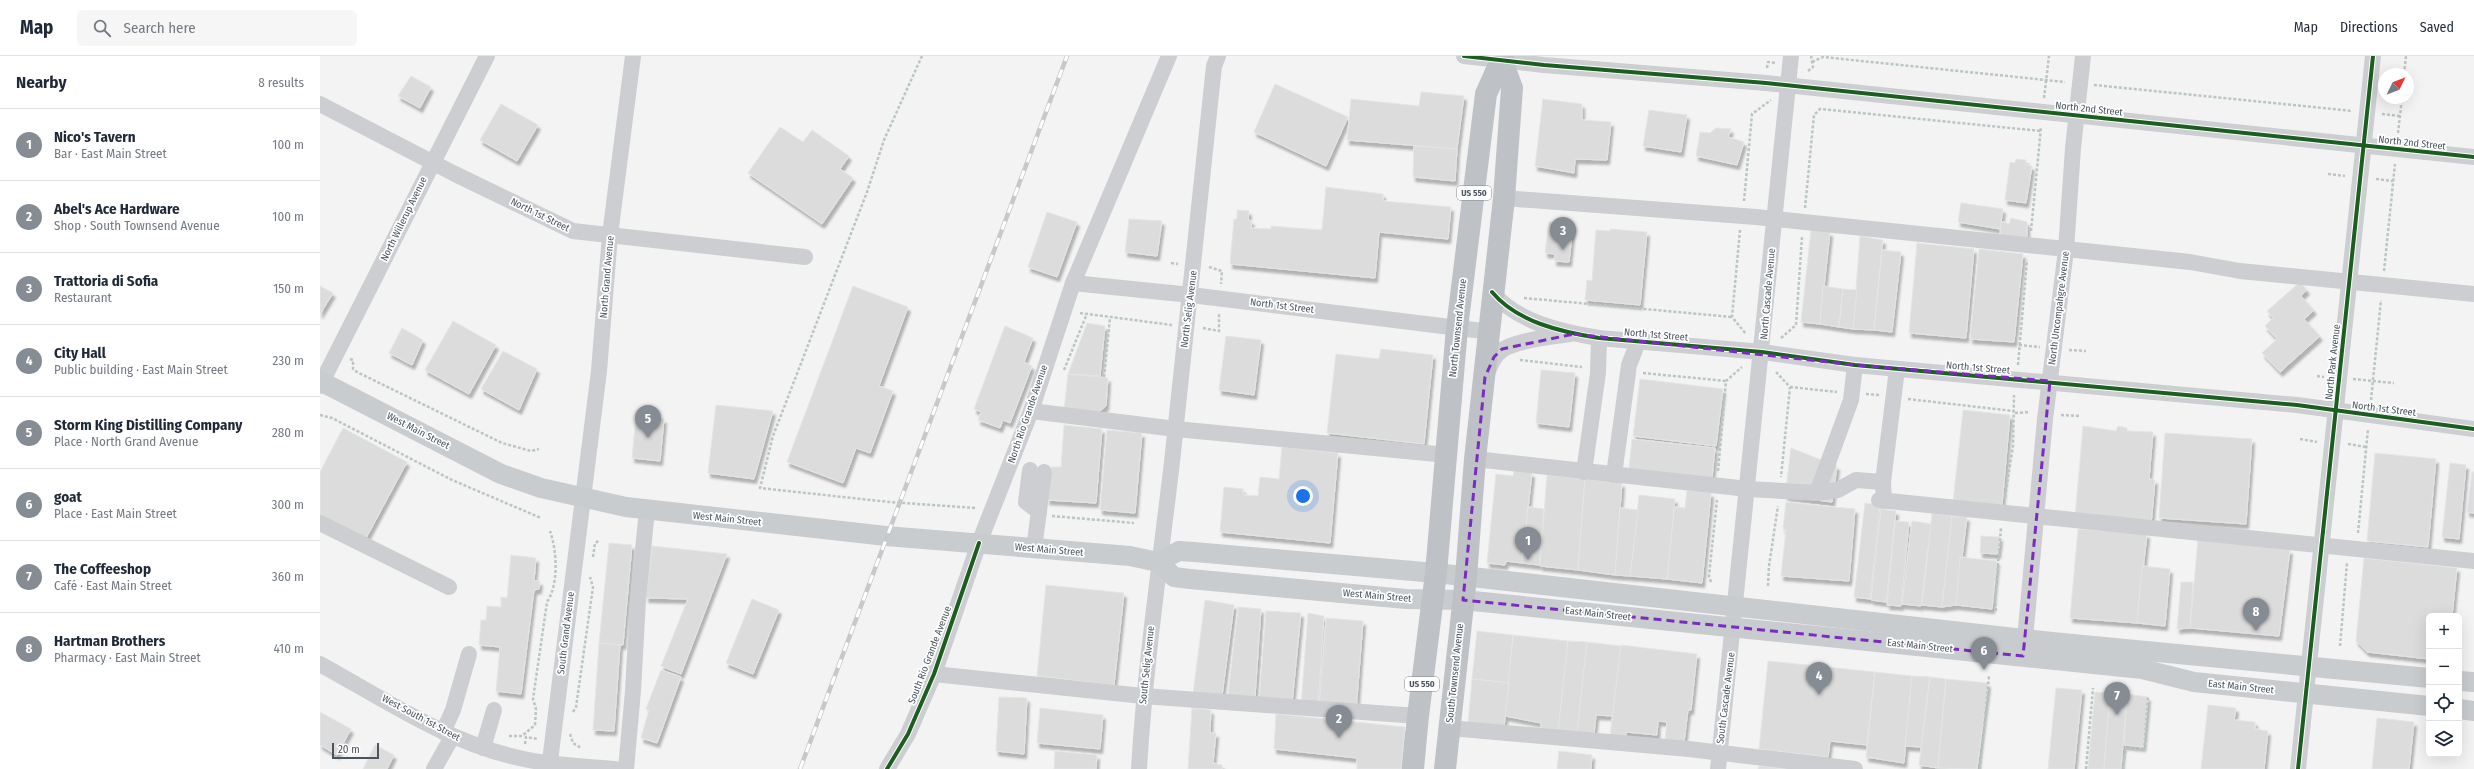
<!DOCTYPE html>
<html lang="en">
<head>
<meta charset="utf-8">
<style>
	:root { --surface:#fff; --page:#f6f6f7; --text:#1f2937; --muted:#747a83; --line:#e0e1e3; --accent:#858c93 }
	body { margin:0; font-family:"Fira Sans Condensed",sans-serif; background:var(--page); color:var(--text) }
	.controls { position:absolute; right:12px; bottom:12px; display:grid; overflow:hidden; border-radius:6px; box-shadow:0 4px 16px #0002 }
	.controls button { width:36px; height:36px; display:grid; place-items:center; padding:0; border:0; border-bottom:1px solid var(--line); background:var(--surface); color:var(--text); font:20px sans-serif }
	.compass { position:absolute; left:2058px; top:12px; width:36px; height:36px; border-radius:50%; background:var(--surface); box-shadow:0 4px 16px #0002; rotate:47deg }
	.scale { position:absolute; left:12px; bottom:10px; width:47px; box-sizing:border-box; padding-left:4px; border:2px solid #4a545f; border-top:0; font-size:11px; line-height:14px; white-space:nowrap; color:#4a545f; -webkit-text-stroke:3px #fff; paint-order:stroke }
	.you { position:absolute; left:983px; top:440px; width:14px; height:14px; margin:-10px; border:3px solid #fff; border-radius:50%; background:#1a73e8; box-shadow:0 0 0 6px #1a73e833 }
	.badge { display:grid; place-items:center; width:26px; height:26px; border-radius:50%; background:var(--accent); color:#fff; font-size:13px; font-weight:700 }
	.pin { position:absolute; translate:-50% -33px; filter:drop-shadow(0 1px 2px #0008) }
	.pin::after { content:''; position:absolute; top:21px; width:14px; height:12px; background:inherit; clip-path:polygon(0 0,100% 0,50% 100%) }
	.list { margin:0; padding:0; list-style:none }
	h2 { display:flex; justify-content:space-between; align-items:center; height:52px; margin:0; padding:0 16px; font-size:17px }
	h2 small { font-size:13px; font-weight:400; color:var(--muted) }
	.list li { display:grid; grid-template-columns:26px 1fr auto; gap:12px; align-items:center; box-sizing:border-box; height:72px; padding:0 16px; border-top:1px solid var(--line) }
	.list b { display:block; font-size:15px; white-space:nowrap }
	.list p { margin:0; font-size:13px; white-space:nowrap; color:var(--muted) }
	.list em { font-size:13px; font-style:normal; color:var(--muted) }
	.icon { flex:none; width:22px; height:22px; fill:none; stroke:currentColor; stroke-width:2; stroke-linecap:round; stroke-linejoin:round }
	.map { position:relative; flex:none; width:2154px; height:713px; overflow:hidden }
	header { display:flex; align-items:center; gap:24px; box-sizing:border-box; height:56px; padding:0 20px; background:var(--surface); border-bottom:1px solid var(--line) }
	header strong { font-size:19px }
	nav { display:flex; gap:22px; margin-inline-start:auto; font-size:14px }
	.search { width:280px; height:36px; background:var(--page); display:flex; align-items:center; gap:10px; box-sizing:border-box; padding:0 14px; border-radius:6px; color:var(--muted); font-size:15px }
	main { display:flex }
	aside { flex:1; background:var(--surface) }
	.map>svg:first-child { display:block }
</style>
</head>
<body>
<header>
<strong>Map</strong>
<div class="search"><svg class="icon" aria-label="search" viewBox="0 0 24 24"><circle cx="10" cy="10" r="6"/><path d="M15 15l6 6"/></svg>Search here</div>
<nav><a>Map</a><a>Directions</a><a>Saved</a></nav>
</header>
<main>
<aside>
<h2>Nearby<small>8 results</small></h2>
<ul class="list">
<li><span class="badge">1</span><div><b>Nico's Tavern</b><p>Bar · East Main Street</p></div><em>100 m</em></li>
<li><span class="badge">2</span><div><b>Abel's Ace Hardware</b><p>Shop · South Townsend Avenue</p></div><em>100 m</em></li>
<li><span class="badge">3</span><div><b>Trattoria di Sofia</b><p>Restaurant</p></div><em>150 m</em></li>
<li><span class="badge">4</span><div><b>City Hall</b><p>Public building · East Main Street</p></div><em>230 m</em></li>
<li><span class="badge">5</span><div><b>Storm King Distilling Company</b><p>Place · North Grand Avenue</p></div><em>280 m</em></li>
<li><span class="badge">6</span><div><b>goat</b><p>Place · East Main Street</p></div><em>300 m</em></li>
<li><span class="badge">7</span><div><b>The Coffeeshop</b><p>Café · East Main Street</p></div><em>360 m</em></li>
<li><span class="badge">8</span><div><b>Hartman Brothers</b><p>Pharmacy · East Main Street</p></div><em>410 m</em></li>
</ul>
</aside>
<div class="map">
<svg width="2154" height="713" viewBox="0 0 2154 713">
	<defs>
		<filter id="shadow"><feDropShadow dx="2.5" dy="4.5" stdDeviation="1" flood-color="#0004"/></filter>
	</defs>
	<rect width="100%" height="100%" fill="#f3f3f3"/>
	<!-- building -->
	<g fill="#dcdcdd" stroke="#e4e5e6" filter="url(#shadow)">
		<path d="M91,20L111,31L100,52L78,40Z"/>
		<path d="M955,28L1028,61L1006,110L934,76Z"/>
		<path d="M1101,36L1144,40L1137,93L1027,84L1031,43L1099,50Z"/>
		<path d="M1223,43L1262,48V64L1291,66L1287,104L1255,103L1254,117L1215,110Z"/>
		<path d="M181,48L218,69L197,105L160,84Z"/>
		<path d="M1329,54L1367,59L1361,96L1323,90Z"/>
		<path d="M460,71L483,86L492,74L529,100L520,113L533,122L502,168L428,117Z"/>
		<path d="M1396,72L1411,73L1408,81L1424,86L1417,109L1376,100L1380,76L1390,77Z"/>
		<path d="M1094,90L1137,93L1135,125L1093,121Z"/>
		<path d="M1696,103L1706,104L1705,109L1712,110L1706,147L1685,144L1690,106L1695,107Z"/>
		<path d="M1006,131L1063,138V145L1131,151L1128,183L1059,176L1055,222L910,208L914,163H917V154L929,155L928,164L932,165L931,172L951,173V170L1002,174Z"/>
		<path d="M1641,147L1683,153L1680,173L1638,166Z"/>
		<path d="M727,156L757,166L737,221L708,211Z"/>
		<path d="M1691,162L1707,166V183L1680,180L1681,165L1689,168Z"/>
		<path d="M809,163L842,165L837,200L805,196Z"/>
		<path d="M1229,166L1253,168L1249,206L1234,205L1235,198L1225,197Z"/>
		<path d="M1290,173L1327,176L1320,249L1265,244L1267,224L1272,225L1276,174L1290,175Z"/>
		<path d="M1491,174L1510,176L1500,268L1481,266Z"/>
		<path d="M1540,180L1563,184L1554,274L1533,273Z"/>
		<path d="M1597,187L1654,193L1646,282L1589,277Z"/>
		<path d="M1659,193L1703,198L1694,286L1650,283Z"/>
		<path d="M1562,194L1581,196L1572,276L1554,274Z"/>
		<path d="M1980,226L1987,234L1981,240L1994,254L1984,263L2000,280L1960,316L1942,297L1957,283L1945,270L1953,262L1947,255Z"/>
		<path d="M0,230L13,237L0,258Z"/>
		<path d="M533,230L588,251L559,330L573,335L550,397L536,392L523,427L467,406Z"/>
		<path d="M1503,230L1523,233L1519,271L1500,268Z"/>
		<path d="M1523,233L1537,234L1533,273L1519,271Z"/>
		<path d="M133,265L176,289L149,338L105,314Z"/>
		<path d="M767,267L785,270L780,320L748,318Z"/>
		<path d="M685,270L713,282L704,306L712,310L690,367L683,364L680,372L658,364L661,356L654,353Z"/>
		<path d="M82,272L103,284L92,309L69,297Z"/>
		<path d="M906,280L941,284L934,339L899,334Z"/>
		<path d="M1061,293L1113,299L1104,388L1007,377L1016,298L1059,303Z"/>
		<path d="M183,295L217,313L199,354L161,333Z"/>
		<path d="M1221,314L1255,317L1249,371L1216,367Z"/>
		<path d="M748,318L788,322L786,350L776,358L744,354Z"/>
		<path d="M1320,323L1403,333L1396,390L1313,380Z"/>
		<path d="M396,349L453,355L434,423L388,417Z"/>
		<path d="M1643,354L1690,359L1682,449L1633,446Z"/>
		<path d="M316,360L344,363L340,405L312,402Z"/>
		<path d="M744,369L782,373L776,447L727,444L732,411H741Z"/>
		<path d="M1763,370L1796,375L1798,370L1807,372V375L1833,376L1829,423L1835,424L1831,469L1755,461Z"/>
		<path d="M23,372L87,406L45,484L0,460V416Z"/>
		<path d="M787,374L822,377L815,457L780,454Z"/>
		<path d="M1845,377L1932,383L1926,468L1839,462Z"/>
		<path d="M1312,383L1395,392L1392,422L1309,412Z"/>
		<path d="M962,391L1018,397L1010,487L900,476L904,431L923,433V439L938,440L940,421L959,423Z"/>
		<path d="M1471,392L1517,410L1512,446L1465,440Z"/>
		<path d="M2055,397L2116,403L2108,491L2047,485Z"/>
		<path d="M2130,407L2146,409L2139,483L2122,481Z"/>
		<path d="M1194,415L1212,417L1202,507L1186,505L1185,509L1167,507L1176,418L1193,420Z"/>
		<path d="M2152,416H2154V457L2147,456Z"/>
		<path d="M1227,419L1265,423L1258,514L1220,510Z"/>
		<path d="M1265,423L1302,427L1295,519L1258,514Z"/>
		<path d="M1367,434L1391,437L1382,527L1347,523L1354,451L1365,452Z"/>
		<path d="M1319,439L1355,443L1347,523L1310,520Z"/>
		<path d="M1466,446L1535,453L1529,525L1461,520L1466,474L1463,473Z"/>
		<path d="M1545,447L1560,449L1550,543L1534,541Z"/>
		<path d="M1208,451L1224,453L1219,509L1202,507Z"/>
		<path d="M1300,452L1318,454L1310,520L1295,519Z"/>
		<path d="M1561,453L1576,455L1566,546L1551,544Z"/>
		<path d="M1612,457L1632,460L1622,551L1602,549Z"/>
		<path d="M1632,460L1647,461L1636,549L1622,551Z"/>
		<path d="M1575,465L1589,466L1581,550L1567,549Z"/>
		<path d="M1592,465L1611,468L1601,550L1582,548Z"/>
		<path d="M1758,473L1827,478L1817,567L1750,562Z"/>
		<path d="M1661,480L1680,481L1678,498L1660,497Z"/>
		<path d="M1878,483L1970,494L1959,580L1870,572Z"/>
		<path d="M289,487L312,489L303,589L279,587Z"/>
		<path d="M332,490L407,498L361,618L341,610L368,543L326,542Z"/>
		<path d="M191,499L216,502L214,525H220L219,533L214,534L201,638L176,635L180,591L159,589L161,564H166L167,550L181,551V541L187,542Z"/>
		<path d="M1640,501L1677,505L1672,553L1636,549Z"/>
		<path d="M2044,502L2137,512L2132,560H2109V603L2047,596L2036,585Z"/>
		<path d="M1822,510L1850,513L1845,570L1817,567Z"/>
		<path d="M1861,526H1873L1870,572L1857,573Z"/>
		<path d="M726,529L804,537L794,629L717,620Z"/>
		<path d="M432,543L459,554L433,618L406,607Z"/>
		<path d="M885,544L914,549L902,640L873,638Z"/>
		<path d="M918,551L941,553L935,641L908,639Z"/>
		<path d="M946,555L981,557L972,647L939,644Z"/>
		<path d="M988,557L1004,560L998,652L981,651Z"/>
		<path d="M1006,562L1043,565L1036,655L999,652Z"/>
		<path d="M1157,575L1193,579L1189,627L1152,623Z"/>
		<path d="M1193,579L1248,585L1238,675L1221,673V667L1185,660Z"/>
		<path d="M1248,585L1267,586L1257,676L1238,675Z"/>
		<path d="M1267,586L1301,590L1293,660L1276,659L1274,678L1257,676Z"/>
		<path d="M279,587L300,589L294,675L273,674Z"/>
		<path d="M1301,589L1377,598L1371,654H1368L1364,686L1345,683L1347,666L1338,665L1337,679L1306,676V682L1290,680Z"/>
		<path d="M1448,605L1555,616L1547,689L1510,685L1508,701L1439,693Z"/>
		<path d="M341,614L361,621L337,687L321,682L329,654L326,653Z"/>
		<path d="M1555,616L1592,620L1584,707L1546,701Z"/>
		<path d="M1592,620L1610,621L1601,691L1585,690Z"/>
		<path d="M1610,621L1626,623L1618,712L1599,709Z"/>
		<path d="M1152,623L1189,627L1184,671L1148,667Z"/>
		<path d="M1626,623L1668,627L1657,713L1618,712Z"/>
		<path d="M1736,632L1762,634L1754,713H1728Z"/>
		<path d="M1775,636L1790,637L1784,713H1768Z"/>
		<path d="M1790,637L1807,638L1801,713H1784Z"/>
		<path d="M1807,638L1828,641L1823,691L1804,689Z"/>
		<path d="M679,641L707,642L704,698L676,695Z"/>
		<path d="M1888,649L1916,652L1914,664L1935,666V673L1948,675L1944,713H1881Z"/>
		<path d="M720,652L783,659L780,693L717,687Z"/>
		<path d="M872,652L891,654L890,677H896L893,707L902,709V713H868Z"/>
		<path d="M0,656L31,673L17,699L0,689Z"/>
		<path d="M956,658L1085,671L1081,713H1037V702L954,693Z"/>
		<path d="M2057,662L2094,666L2089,713H2052Z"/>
		<path d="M55,689L74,699L67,713H43Z"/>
		<path d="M735,695L777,699L776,713H734Z"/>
		<path d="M1239,695L1272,699L1271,713H1237Z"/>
		<path d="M1439,710L1471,713H1438Z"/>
	</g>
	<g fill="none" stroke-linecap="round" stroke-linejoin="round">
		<!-- path -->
		<g stroke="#bac6c3" stroke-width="2.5" stroke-dasharray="3 2" stroke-linecap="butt">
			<path d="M602,0L564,84L547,136L453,380L440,432L569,446L656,452"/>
			<path d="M1492,6L1503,1L1745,26"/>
			<path d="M1447,12L1448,6L1455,7"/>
			<path d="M1488,15L1493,11L1491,0"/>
			<path d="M2084,18L2086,0"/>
			<path d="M1774,29L2032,55"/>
			<path d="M1724,42L1729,0"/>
			<path d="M2062,58L2080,60"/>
			<path d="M2078,77L2082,42"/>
			<path d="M2008,118L2025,120"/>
			<path d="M2056,123L2073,125"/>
			<path d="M1424,145L1432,58L1451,44"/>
			<path d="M1485,152L1494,59L1500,53L1721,75"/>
			<path d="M1420,174L1412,261L1426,278"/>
			<path d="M1711,175L1721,71"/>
			<path d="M851,207L858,208"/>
			<path d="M889,211L902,215L901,228"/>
			<path d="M2064,215L2075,108"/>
			<path d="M1204,242L1412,261"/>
			<path d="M760,257L852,269"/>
			<path d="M883,272L899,275V258"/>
			<path d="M1461,282L1476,269L1482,181"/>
			<path d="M1699,289L1720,291"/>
			<path d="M1749,294L1766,295"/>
			<path d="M30,303L33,304V313L37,316L182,387L211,395L219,393"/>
			<path d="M1200,304L1262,311"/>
			<path d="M1698,309L1707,204"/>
			<path d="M744,314L766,260"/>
			<path d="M1456,316L1470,331L1461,421"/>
			<path d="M1323,317L1406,325"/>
			<path d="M1997,320L2004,321"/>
			<path d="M784,321L790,262"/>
			<path d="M2033,323L2074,327"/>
			<path d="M1470,331L1517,336"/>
			<path d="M1546,338L1559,339"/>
			<path d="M1588,343L1693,355"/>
			<path d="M2051,344L2061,244"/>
			<path d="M1695,357L1710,356"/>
			<path d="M0,359L12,362L132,424L221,462"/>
			<path d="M1741,359L1759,360"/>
			<path d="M1980,383L1997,386"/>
			<path d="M2028,388L2046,391"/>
			<path d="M1398,415L1406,325L1422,311"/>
			<path d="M1685,441L1693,390L1694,339"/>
			<path d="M732,460L814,467"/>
			<path d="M2038,477L2048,373"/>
			<path d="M273,501L275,487L280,484"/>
			<path d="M1391,526L1389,520L1397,444"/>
			<path d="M1448,530L1449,510L1458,450"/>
			<path d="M1676,555L1675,544L1681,472"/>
			<path d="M2020,590L2027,507"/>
			<path d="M253,656L256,651L273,531L270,521"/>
			<path d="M250,678L253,687L261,692"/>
			<path d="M189,680H202L215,669L216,653L213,643L227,546C239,528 237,495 230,475"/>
			<path d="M205,688L206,681L218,683"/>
			<path d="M1660,713L1669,620"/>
			<path d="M1766,713L1773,632"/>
			<path d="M1803,713L1806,691L1824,694L1828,641"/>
		</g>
		<!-- minor -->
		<g stroke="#ccced1" stroke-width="16">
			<path d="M1144,0L1224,9L1446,27L2154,101"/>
			<path d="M0,48L135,118L253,175L485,201"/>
			<path d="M1184,142L1436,161L1794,198L1870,206L1920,215L2154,238"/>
			<path d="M753,227L871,239L1171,276"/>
			<path d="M1172,236C1197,266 1241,276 1279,282L1442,296L1535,309L1977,349L2154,373"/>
			<path d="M1168,315C1171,308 1174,300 1181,295C1194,284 1233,281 1250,278"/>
			<path d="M0,330L167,0"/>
			<path d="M711,355L856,373L1127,399"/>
			<path d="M1155,403L1428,433L1497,437L1531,344L1535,309"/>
			<path d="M710,414L706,446L719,456"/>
			<path d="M1264,416L1278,317L1279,282"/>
			<path d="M1294,419L1309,309L1318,286"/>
			<path d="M1497,437L1518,434L1536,424L1563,426"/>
			<path d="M1559,444L2154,505"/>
			<path d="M1564,445L1563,426L1577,313"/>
			<path d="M0,467L129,531"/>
			<path d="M714,493L724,416"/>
			<path d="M1704,594L1725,363L1746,194L1753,92L1763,0"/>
			<path d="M0,608C62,642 125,685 195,701C227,709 262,710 295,713"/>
			<path d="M614,618L823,640L1098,660"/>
			<path d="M1130,672L1369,693L1535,713"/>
			<path d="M123,676L133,654L149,598"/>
			<path d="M163,692L174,654"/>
			<path d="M114,713L132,681"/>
			<path d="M229,713L279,315L290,179L313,0"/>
			<path d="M306,713L313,635L318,544L327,454"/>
			<path d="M567,713L588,678L614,618L659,487L711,355L753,227L849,0"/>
			<path d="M819,713C825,610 840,508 852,406C867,274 881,142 894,10L898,0"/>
			<path d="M1398,713L1471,0"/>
			<path d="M1978,713L2053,0"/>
		</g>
		<!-- major -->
		<g stroke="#c9cccf" stroke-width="20">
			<path d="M0,325L181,418L221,432L306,451L566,480L810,500L838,506L854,521L870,523L1086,543L1143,544L1822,613L1874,626L2109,650"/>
			<path d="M838,506L859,495L874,496L1116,517L1732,586L2109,622"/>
			<path d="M2139,625L2154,626"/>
			<path d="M2139,653L2154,655"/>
		</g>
		<!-- highway -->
		<g stroke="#bec2c7" stroke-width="22">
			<path d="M1093,713L1098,660L1116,517L1137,272L1166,38L1183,0"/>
			<path d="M1125,713L1146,521L1155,403L1184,142L1192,32L1182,5"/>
		</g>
		<!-- rail casing -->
		<g stroke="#c7c8cb" stroke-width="4.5">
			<path id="rail" d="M480,713L747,0"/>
		</g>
		<!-- rail -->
		<use href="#rail" stroke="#fff" stroke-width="3" stroke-dasharray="9" stroke-linecap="butt"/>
		<!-- cycleway casing -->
		<g stroke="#fff" stroke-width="6">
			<g id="cycleway">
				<path d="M1144,0L1224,9L1446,27L2154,101"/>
				<path d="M1172,236C1197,266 1241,276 1279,282L1442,296L1535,309L1977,349L2154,373"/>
				<path d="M567,713L588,678L614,618L659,487"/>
				<path d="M1978,713L2053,0"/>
			</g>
		</g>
		<!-- cycleway -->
		<use href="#cycleway" stroke="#1b5e20" stroke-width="4"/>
	</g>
	<!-- marked area -->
	<path fill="none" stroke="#7b2cbf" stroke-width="3" stroke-dasharray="8 5" stroke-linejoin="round" d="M1254,278L1535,309L1730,325L1703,600L1143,544L1165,321L1174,301L1182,293Z"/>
	<g text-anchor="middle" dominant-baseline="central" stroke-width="3.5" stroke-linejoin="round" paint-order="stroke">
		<!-- shield labels -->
		<g fill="#fff" stroke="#80878f" stroke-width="1">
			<rect x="1137" y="130" width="34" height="14" rx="3"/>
			<rect x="1085" y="621" width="34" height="14" rx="3"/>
		</g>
		<g font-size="9" font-weight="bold" fill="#4a545f">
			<text x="1154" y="137">US 550</text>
			<text x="1102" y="628">US 550</text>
		</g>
		<!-- street labels -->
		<g font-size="10" fill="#4a545f" stroke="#fff">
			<text transform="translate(1769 53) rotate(6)">North 2nd Street</text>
			<text transform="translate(2092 87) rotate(6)">North 2nd Street</text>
			<text transform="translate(220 159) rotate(26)">North 1st Street</text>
			<text transform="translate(84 163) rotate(-64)">North Willerup Avenue</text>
			<text transform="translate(287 221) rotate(-85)">North Grand Avenue</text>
			<text transform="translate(1448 238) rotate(-85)">North Cascade Avenue</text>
			<text transform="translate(962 250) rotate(7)">North 1st Street</text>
			<text transform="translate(1739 252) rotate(-83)">North Uncompahgre Avenue</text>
			<text transform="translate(869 253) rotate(-83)">North Selig Avenue</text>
			<text transform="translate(1138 272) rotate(-84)">North Townsend Avenue</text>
			<text transform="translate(1336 279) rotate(5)">North 1st Street</text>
			<text transform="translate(2013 306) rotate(-84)">North Park Avenue</text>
			<text transform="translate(1658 312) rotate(5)">North 1st Street</text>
			<text transform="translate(2064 353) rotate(7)">North 1st Street</text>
			<text transform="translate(708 358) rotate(-71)">North Rio Grande Avenue</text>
			<text transform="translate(98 375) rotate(27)">West Main Street</text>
			<text transform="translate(407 463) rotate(6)">West Main Street</text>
			<text transform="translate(729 494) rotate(5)">West Main Street</text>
			<text transform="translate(1057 540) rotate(5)">West Main Street</text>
			<text transform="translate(1278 558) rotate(6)">East Main Street</text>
			<text transform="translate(246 577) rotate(-83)">South Grand Avenue</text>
			<text transform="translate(1600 590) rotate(6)">East Main Street</text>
			<text transform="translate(610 599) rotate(-69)">South Rio Grande Avenue</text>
			<text transform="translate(827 609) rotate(-84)">South Selig Avenue</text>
			<text transform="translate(1135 617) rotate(-84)">South Townsend Avenue</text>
			<text transform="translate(1921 631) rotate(6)">East Main Street</text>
			<text transform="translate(1406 642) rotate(-83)">South Cascade Avenue</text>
			<text transform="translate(101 662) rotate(28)">West South 1st Street</text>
		</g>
	</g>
</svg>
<div class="controls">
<button>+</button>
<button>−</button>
<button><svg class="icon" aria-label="locate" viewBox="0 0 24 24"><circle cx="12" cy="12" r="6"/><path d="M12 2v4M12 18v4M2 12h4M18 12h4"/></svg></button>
<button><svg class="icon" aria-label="layers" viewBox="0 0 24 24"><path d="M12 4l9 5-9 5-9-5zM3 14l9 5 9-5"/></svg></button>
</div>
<svg class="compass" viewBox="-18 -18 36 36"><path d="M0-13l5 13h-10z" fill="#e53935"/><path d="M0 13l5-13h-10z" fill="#747a83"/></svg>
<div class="scale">20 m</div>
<div class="you"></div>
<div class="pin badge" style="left:1208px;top:504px">1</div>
<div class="pin badge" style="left:1019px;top:682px">2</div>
<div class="pin badge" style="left:1243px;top:194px">3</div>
<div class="pin badge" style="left:1499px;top:639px">4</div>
<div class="pin badge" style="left:328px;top:382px">5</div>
<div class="pin badge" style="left:1664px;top:614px">6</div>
<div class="pin badge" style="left:1797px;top:659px">7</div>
<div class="pin badge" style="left:1936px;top:575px">8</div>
</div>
</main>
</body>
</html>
